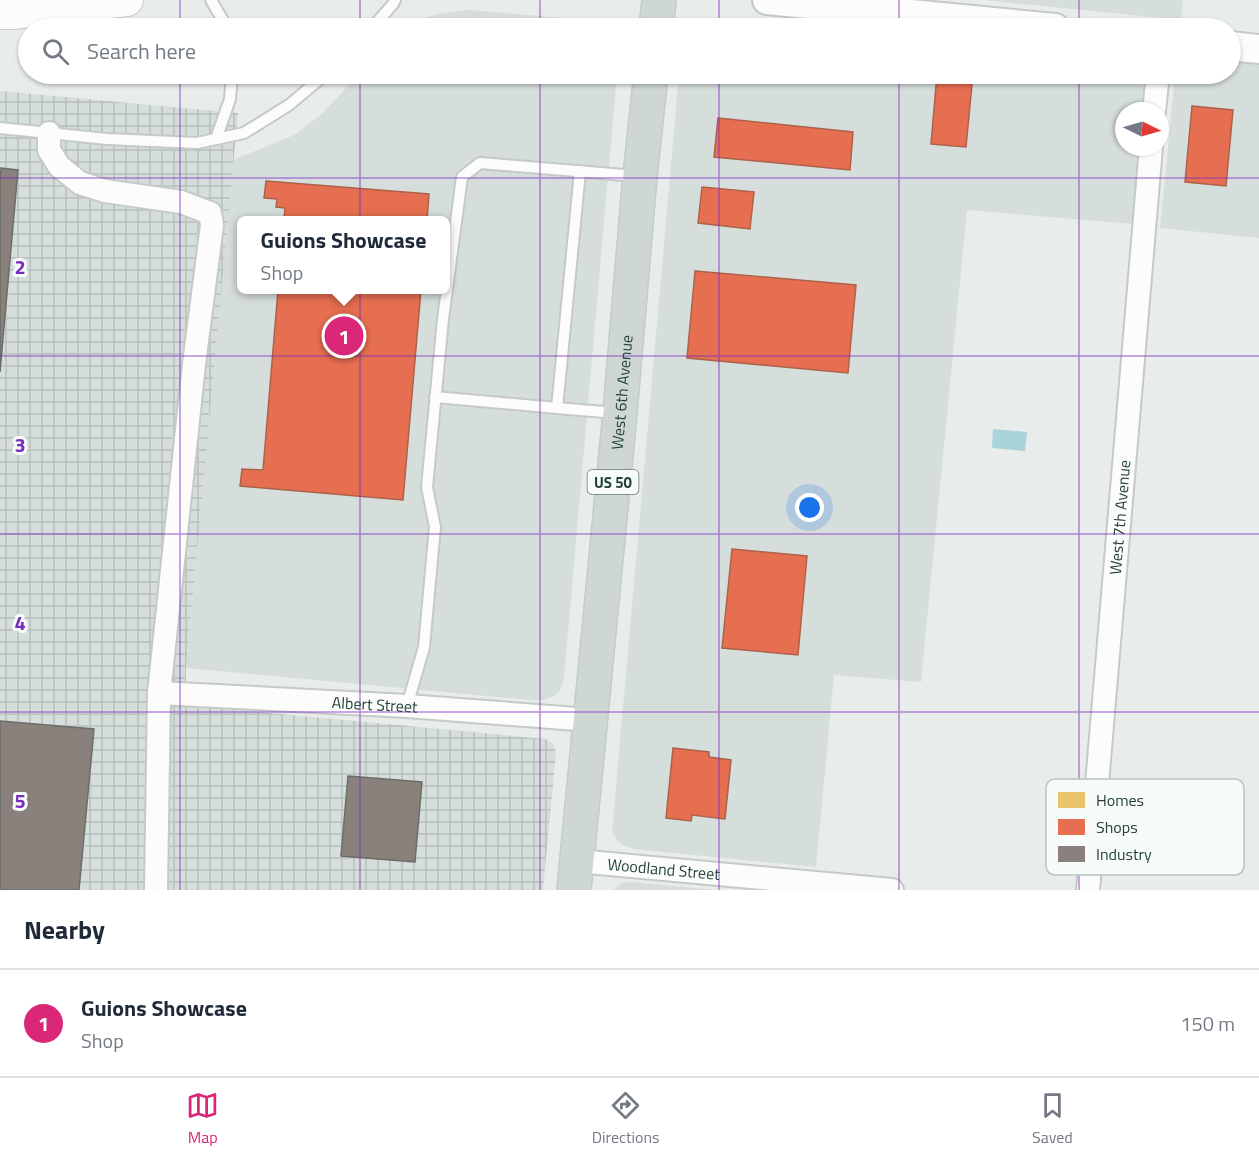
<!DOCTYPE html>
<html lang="en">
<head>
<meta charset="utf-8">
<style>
	:root { --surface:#fff; --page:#f2f2f3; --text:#1f2937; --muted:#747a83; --line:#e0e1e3; --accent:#db2777 }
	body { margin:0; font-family:"Titillium Web",sans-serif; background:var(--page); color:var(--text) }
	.compass { position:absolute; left:1115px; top:102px; width:54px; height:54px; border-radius:50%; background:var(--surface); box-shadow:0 2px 4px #0004; rotate:95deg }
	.you { position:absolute; left:810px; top:508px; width:21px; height:21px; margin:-15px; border:4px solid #fff; border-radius:50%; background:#1a73e8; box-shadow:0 0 0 9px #1a73e833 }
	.badge { display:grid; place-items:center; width:39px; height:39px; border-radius:50%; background:var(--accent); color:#fff; font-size:20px; font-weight:700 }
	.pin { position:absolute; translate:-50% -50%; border:3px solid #fff; box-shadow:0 2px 6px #0006 }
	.popup { position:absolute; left:237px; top:216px; width:213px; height:78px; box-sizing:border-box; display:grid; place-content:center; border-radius:9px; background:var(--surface); filter:drop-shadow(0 2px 4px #0005); font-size:20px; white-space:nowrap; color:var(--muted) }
	.popup b { font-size:22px; color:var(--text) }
	.popup::after { content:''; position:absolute; left:50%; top:100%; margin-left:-12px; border:12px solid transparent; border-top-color:var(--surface) }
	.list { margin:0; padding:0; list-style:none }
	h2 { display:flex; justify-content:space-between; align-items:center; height:78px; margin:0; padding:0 24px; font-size:26px }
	h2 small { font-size:20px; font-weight:400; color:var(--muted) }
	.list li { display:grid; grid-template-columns:39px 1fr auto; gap:18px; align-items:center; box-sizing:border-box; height:108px; padding:0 24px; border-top:2px solid var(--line) }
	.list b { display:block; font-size:22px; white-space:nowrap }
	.list p { margin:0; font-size:20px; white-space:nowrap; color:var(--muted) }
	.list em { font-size:20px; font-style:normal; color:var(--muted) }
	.icon { flex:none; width:33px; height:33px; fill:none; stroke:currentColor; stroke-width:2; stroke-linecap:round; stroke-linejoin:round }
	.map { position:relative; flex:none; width:1259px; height:890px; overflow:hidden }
	.search { position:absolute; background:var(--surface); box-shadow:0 2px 4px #0004; left:18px; right:18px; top:18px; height:66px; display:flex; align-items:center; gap:15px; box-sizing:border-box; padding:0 21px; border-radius:33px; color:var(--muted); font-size:22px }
	.sheet { height:186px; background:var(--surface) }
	nav { display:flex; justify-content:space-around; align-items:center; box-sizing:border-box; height:84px; border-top:2px solid var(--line); background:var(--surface); font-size:16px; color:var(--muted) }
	nav a { display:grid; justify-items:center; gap:3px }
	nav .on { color:var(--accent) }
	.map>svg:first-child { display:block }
</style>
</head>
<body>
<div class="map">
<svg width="1259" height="890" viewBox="0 0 1259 890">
	<defs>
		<pattern id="industrial-grid" width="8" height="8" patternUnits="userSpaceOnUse" patternTransform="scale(1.5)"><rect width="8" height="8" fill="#d6dedb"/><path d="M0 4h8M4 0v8" fill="none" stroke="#b8c0bd"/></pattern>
	</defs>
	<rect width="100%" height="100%" fill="#e8edeb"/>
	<!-- built -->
	<g fill="#d6dedb" fill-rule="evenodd">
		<path d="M983,0H1183L1181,20Z"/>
		<path d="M470,10L597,21L608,26L612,28H404L422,18L444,13Z"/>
		<path d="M719,19L859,26L881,28H688L694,23Z"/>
		<path d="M1231,62L1259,65V238L1160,228L1175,74H1230Z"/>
		<path d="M359,74H617L564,678L560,690L554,696L544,700H529L186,668L233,160L294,135L322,114ZM242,220H446V290H242Z"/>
		<path d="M679,74H1142L1144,76L1145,86L1143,111H1124V147H1139L1132,224L967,210L921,682L834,675L816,867L633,849L623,845L617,840L612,832Z"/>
		<path d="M632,882L715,890H613L622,883Z"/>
	</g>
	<!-- industrial -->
	<path fill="url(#industrial-grid)" d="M0,91L238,113L186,668V705L546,739L553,744L556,753L543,890H0Z"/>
	<!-- water -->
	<path fill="#a9d4db" d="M993,429L1027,432L1025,451L992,448Z"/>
	<!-- homes -->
	<path fill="#e9c46a" stroke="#ae9d5c" stroke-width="1.5" d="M1142,806L1166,808L1162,864L1134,862L1135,847H1127L1130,816L1141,817Z"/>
	<!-- shops -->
	<g fill="#e76f51" stroke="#ac624a" stroke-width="1.5">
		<path d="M937,74H973L966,147L931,144Z"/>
		<path d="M1192,106L1233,110L1226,186L1185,182Z"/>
		<path d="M718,118L853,132L850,170L714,157Z"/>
		<path d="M266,181L429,194L427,220H284L285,208L276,207L277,199L264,198Z"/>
		<path d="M702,187L754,192L750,229L698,223Z"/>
		<path d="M695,271L856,285L848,373L687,358Z"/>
		<path d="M278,290H421L403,500L240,486L242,469L263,470Z"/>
		<path d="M732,549L807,556L798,655L722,648Z"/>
		<path d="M673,748L709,752V757L731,760L725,819L692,815L691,821L666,818Z"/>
	</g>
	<!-- industry -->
	<g fill="#8a817c" stroke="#6b6e68" stroke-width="1.5">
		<path d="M1,168L18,170L0,372V184Z"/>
		<path d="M0,721L94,729L79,890H0Z"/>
		<path d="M348,776L422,782L415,862L341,856Z"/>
	</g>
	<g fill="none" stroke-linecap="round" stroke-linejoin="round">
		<!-- service casing -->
		<g stroke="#c5cac8" stroke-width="14">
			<g id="service">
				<path d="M211,0L225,24L226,28"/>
				<path d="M372,28L393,4L395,0"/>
				<path d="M0,128L107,139L197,143L244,133L289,105L326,74"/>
				<path d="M216,139L230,99L232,74"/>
				<path d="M580,171L557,408L616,413"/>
				<path d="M435,397L557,408"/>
				<path d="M407,706L424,647L435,527L427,487L443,319L462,177L480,163L636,176"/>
			</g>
		</g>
		<!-- minor casing -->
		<g stroke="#c5cac8" stroke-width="26">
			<g id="minor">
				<path d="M1154,111L1158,74"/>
				<path d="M49,133V150L59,166L80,183L105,191L181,202L210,213L212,225L194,364L159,693L156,890"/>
				<path id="s1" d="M159,693L407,706L590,720"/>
				<path id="s2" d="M577,861L892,890"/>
				<path id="s3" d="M1088,890L1151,147"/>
			</g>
		</g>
		<!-- tertiary casing -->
		<g stroke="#c5cac8" stroke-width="32">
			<g id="tertiary">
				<path d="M767,0L1055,28"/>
				<path d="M1230,46L1259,49"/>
			</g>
		</g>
		<!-- secondary casing -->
		<g stroke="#c3cbc8" stroke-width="34">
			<path id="secondary" d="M0,13H12L127,0"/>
		</g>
		<!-- primary casing -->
		<g stroke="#c3ccc9" stroke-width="36">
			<g id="primary">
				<path d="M656,28L659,0"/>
				<path id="s4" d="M574,890L620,413L640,176L651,74"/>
			</g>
		</g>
		<!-- service -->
		<use href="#service" stroke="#fcfcfc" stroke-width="10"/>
		<!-- minor -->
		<use href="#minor" stroke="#fcfcfc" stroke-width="22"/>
		<!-- tertiary -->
		<use href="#tertiary" stroke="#fcfcfc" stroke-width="28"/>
		<!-- secondary -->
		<use href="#secondary" stroke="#fcfcfc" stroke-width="32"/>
		<!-- primary -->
		<use href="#primary" stroke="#cfd7d5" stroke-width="33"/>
	</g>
	<!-- grid -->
	<path fill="none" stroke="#7b2cbf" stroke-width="1.5" stroke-opacity="0.55" d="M180,0V28M360,0V28M540,0V28M719,0V28M899,0V28M1079,0V28M180,74V890M360,74V890M540,74V890M719,74V890M899,74V890M1079,74V890M0,178H1259M0,356H1259M0,534H1259M0,712H1259"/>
	<g text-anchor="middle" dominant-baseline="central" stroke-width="6" stroke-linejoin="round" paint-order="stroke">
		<!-- shield labels -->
		<rect fill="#f7fbf9" stroke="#637a73" stroke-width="1.5" x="587.5" y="470" width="51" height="24" rx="4.5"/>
		<g font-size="15" font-weight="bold" fill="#24423a">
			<text x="613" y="482">US 50</text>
		</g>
		<!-- street labels -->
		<g font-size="16" fill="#24423a" stroke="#f7fbf9">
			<text stroke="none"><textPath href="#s4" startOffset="500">West 6th Avenue</textPath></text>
			<text stroke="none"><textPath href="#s3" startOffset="374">West 7th Avenue</textPath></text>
			<text stroke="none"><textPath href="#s1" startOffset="216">Albert Street</textPath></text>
			<text stroke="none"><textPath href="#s2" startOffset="87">Woodland Street</textPath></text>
		</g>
	</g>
	<!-- legend -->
	<rect x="1046" y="779" width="198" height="96" rx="9" fill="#f7fbf9" stroke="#b8c4c0" stroke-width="1.5"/>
	<rect x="1058" y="792" width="27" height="16" fill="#e9c46a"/>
	<rect x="1058" y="819" width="27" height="16" fill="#e76f51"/>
	<rect x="1058" y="846" width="27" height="16" fill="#8a817c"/>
	<g font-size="16" fill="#24423a">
		<text x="1096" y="806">Homes</text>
		<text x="1096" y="833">Shops</text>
		<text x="1096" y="860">Industry</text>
	</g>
	<g font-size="20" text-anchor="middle" font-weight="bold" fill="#7b2cbf" stroke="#f7fbf9" stroke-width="6" stroke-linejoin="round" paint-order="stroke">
		<text x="20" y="274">2</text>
		<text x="20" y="452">3</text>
		<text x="20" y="630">4</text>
		<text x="20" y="808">5</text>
	</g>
</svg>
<svg class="compass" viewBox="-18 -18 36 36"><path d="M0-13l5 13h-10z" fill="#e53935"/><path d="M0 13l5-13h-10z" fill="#747a83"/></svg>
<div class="you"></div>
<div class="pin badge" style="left:344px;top:336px">1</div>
<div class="popup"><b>Guions Showcase</b>Shop</div>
<div class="search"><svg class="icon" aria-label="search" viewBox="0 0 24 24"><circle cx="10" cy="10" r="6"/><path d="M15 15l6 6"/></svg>Search here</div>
</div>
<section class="sheet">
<h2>Nearby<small></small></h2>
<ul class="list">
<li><span class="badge">1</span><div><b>Guions Showcase</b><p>Shop</p></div><em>150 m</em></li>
</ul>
</section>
<nav>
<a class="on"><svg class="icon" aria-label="map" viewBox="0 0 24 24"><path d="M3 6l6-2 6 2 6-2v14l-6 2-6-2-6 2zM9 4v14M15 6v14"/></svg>Map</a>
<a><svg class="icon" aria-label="directions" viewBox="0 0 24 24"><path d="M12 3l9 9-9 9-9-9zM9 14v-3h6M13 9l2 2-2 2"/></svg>Directions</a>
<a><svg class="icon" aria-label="saved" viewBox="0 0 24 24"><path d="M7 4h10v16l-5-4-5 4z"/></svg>Saved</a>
</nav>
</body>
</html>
